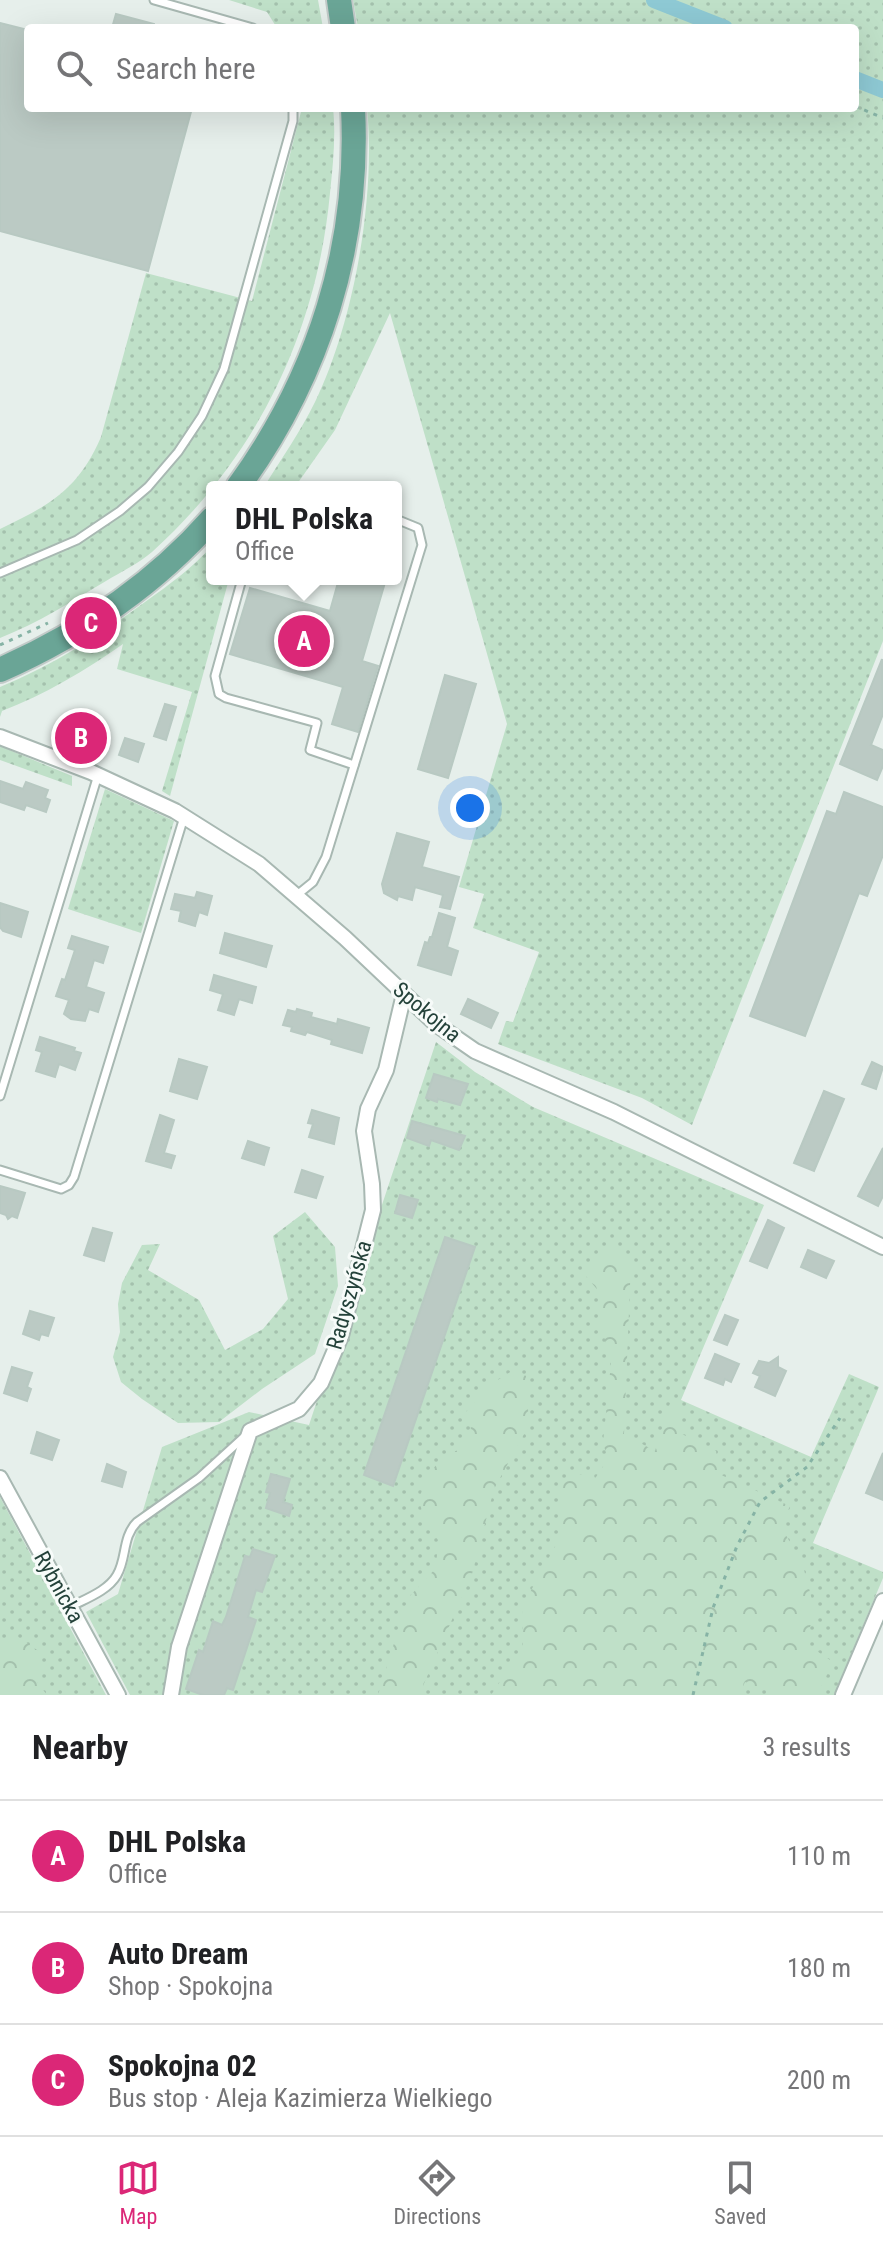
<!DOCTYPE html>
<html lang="en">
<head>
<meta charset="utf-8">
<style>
	:root { --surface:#fff; --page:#f2f2f2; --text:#202124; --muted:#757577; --line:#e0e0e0; --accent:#db2777 }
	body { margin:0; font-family:"Roboto Condensed",sans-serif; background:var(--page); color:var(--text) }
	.you { position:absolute; left:470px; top:808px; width:28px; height:28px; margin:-20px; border:6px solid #fff; border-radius:50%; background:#1a73e8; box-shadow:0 0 0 12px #1a73e833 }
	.badge { display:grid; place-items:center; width:52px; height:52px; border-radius:50%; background:var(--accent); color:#fff; font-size:26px; font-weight:700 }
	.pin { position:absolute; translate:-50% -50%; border:4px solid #fff; box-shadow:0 2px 8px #0006 }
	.popup { position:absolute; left:206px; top:481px; width:196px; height:104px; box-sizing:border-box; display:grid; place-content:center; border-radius:8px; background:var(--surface); filter:drop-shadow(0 2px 6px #0005); font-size:26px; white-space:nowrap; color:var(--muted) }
	.popup b { font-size:30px; color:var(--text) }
	.popup::after { content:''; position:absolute; left:50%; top:100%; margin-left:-16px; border:16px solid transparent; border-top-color:var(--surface) }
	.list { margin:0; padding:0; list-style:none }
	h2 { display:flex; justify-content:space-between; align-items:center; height:104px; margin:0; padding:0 32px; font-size:34px }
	h2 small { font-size:26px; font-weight:400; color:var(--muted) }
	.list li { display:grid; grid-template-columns:52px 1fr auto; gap:24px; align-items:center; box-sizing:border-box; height:112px; padding:0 32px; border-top:2px solid var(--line) }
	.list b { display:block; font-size:30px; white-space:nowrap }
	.list p { margin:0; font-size:26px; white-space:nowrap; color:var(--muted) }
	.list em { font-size:26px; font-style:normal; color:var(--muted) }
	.icon { flex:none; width:44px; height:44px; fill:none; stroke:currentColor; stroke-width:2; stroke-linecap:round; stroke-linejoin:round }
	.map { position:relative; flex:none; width:883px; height:1695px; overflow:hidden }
	.search { position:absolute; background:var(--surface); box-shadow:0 8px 32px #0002; left:24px; right:24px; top:24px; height:88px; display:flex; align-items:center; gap:20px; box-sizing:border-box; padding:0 28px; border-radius:8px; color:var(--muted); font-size:30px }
	.sheet { height:440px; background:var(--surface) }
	nav { display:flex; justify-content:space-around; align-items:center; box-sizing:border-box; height:112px; border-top:2px solid var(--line); background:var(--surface); font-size:22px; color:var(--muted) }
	nav a { display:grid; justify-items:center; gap:4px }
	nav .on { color:var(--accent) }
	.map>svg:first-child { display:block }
</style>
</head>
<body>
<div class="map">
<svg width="883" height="1695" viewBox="0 0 883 1695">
	<defs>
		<pattern id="grass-dots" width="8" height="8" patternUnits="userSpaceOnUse" patternTransform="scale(2)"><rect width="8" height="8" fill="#bfe0c8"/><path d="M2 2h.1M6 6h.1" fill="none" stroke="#a4c1ad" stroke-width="1.8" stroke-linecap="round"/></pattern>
		<pattern id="forest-crowns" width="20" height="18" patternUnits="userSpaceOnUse" patternTransform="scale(2)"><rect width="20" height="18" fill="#bfe0c8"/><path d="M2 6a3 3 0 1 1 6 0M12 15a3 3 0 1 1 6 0" fill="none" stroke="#a4c1ad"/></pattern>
	</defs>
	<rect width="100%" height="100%" fill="#e6efeb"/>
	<!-- grass -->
	<g fill="url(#grass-dots)">
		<path d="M229,0H318L323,28H277L267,12Z"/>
		<path d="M353,0H883V641L692,1125L642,1098L498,1044L506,1021L513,1022L539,952L473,928L484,894L459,887L507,724L390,313L335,430L295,487H264C281,459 301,431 315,402C354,322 376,196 367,108H855V28H358Z"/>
		<path d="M302,108H333C336,135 333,165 330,193C317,333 256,458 152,552C139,563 121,572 106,581C71,602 38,623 0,638V529C50,505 78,490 101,437L146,273L252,301Z"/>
		<path d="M212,546V579H229L170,796L162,791L192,692L117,669L123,644C86,670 44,695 2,711L0,717V687C53,665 99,636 145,602C169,585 192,568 212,546Z"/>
		<path d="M0,746L72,776V786L0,760Z"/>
		<path d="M105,789L174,821L141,933L68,909Z"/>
		<path d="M436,1042L475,1072L533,1107L764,1205L681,1400L811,1457L849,1374L879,1387L813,1543L883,1572V1578L834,1695H130L86,1612L118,1594L162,1447L249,1412L309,1425Z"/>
		<path d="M305,1212L335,1247L338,1286L315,1354L262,1389L219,1422L178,1423L142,1399L121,1382L113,1357L120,1332L118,1304L122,1283L142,1245L160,1244L148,1270L199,1300L225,1350L263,1329L288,1299L273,1236Z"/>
		<path d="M0,1497L106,1695H0Z"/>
	</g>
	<!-- forest -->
	<g fill="url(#forest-crowns)">
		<path d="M611,1247L631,1261L624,1434L655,1451L672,1397L681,1400L682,1434L716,1451L719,1474L790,1506L781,1526L803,1566L815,1611L805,1643L833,1662L817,1695H779L745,1682L739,1695H491L505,1674L523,1657L522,1607L558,1541L562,1518L558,1494L570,1470L594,1480L608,1459L603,1443L611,1363L601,1324V1294L585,1275Z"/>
		<path d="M515,1369L526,1376L529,1425L494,1489L472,1574L419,1695H378L408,1598L436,1568L438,1540L423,1515L419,1500L426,1477L443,1457L462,1448L471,1428L464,1414L490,1385Z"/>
		<path d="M15,1635L40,1652L37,1682L47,1695H0V1641Z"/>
	</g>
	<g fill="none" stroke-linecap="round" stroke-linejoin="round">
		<!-- canal -->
		<g stroke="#8ec9d4" stroke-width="16">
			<path d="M654,0L725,28"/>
			<path d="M855,79L883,90"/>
		</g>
	</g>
	<!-- building -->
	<g fill="#bbcac4" stroke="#b8c9c2" stroke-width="2">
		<path d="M116,14L154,24V28H112Z"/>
		<path d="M0,23L28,30V108H192L148,271L0,231Z"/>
		<path d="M339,579H386L362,661L378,666L358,732L332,724L343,687L230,654L250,588L330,611Z"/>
		<path d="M882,659L883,714L871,745L883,750V766L877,780L840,764Z"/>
		<path d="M445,675L476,684L448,778L418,769Z"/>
		<path d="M165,704L176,707L166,740L154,736Z"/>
		<path d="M125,738L144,744L138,762L119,755Z"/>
		<path d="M0,781L23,789L26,782L48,790L45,798L50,800L46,812L26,805L24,810L0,802Z"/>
		<path d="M844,792L883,807V855L867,896L859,893L805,1036L750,1016L827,811L836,814Z"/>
		<path d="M397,833L429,842L422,867L459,877L450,909L440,907L443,895L415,887L412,900L398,896L397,900L384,893L382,884Z"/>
		<path d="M197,892L212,896L207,915L199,912L195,926L179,921L181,911L171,909L175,894L195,898Z"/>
		<path d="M0,903L28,912L21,937L3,931L0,927Z"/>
		<path d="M439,913L455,918L447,947L458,951L451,975L418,965L425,942L428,943L430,937H432Z"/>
		<path d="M225,933L272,946L266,967L220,953Z"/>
		<path d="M72,936L108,947L103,963L94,960L86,987L104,993L98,1012L89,1009L85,1021L71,1019L64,1014L69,1000L56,996L62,979L65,980L75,950L68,948Z"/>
		<path d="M214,975L256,987L252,1003L239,999L234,1015L218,1010L223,994L210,990Z"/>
		<path d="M468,999L498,1013L491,1028L461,1014Z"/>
		<path d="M297,1009L312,1013L311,1017L337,1024L338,1019L369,1028L362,1053L331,1044L332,1040L307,1032L305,1035L291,1031L292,1027L283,1025L288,1010L296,1012Z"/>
		<path d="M40,1037L75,1048L74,1051L81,1053L75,1070L59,1064L55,1077L36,1071L42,1052L36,1050Z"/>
		<path d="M179,1059L207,1067L197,1099L170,1091Z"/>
		<path d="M872,1062L883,1067L876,1089L862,1084Z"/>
		<path d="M434,1074L468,1084L460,1105L438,1099L437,1102L426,1098Z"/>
		<path d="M824,1091L844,1099L814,1171L794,1163Z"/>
		<path d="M312,1110L339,1118L334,1144L309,1137L313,1124L308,1123Z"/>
		<path d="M160,1115L174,1120L164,1153L175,1156L171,1168L146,1161Z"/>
		<path d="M412,1121L465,1136L459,1150L431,1140L429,1146L407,1138Z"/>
		<path d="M248,1141L269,1148L264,1165L242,1158Z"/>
		<path d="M883,1148V1196L878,1206L858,1196Z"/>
		<path d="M302,1170L323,1177L316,1198L295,1192Z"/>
		<path d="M0,1186L25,1193L17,1218L12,1216L8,1219L6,1215L0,1213Z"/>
		<path d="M400,1195L418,1200L412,1218L395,1213Z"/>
		<path d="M768,1220L784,1228L767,1268L750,1261Z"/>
		<path d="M93,1228L112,1233L104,1261L84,1255Z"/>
		<path d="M445,1237L475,1247L393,1486L364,1475Z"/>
		<path d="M808,1250L834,1261L826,1278L801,1267Z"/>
		<path d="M30,1311L54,1318L48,1336L41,1334L39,1340L23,1334Z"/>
		<path d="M725,1315L738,1320L727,1345L714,1340Z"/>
		<path d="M715,1354L739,1364L731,1382L725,1379L723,1385L705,1378Z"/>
		<path d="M778,1357V1367L786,1371L775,1396L755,1387L760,1376L753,1373L759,1361L769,1363Z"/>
		<path d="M12,1367L32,1373L27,1387L31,1389L27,1401L4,1393Z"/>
		<path d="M37,1432L59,1440L52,1460L31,1453Z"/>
		<path d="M883,1453V1500L866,1493Z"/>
		<path d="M107,1464L126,1472L122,1487L102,1481Z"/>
		<path d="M271,1474L290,1479L283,1502L292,1505L289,1516L266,1508L270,1493L266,1492Z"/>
		<path d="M253,1549L275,1556L262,1592L256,1590L248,1617L256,1620L233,1690L227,1688L224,1695H203L186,1689L199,1650L203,1652L213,1621L222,1625L226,1617L245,1556L250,1557Z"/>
	</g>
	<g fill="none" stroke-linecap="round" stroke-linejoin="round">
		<!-- service casing -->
		<g stroke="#a8b8b2" stroke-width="11">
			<g id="service">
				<path d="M154,0L253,28"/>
				<path d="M0,573L77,540L120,511L148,487L178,452L202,416L224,369L293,121V108"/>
				<path d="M242,579L215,676L219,694L226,698L317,723L310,750L354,765"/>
				<path d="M297,895L313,882L326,857L422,545L418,528L396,519"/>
				<path d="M0,1096L98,775"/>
				<path d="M0,1170L61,1189L69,1185L74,1177L184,817"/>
				<path d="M70,1607C85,1599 108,1591 117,1575C127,1558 122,1537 137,1522L199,1478L245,1436"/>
			</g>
		</g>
		<!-- minor casing -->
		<g stroke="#a8b8b2" stroke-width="18">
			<g id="minor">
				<path d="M0,737L91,772L175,811L259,864L345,938L436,1024L475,1051L614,1112L883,1247"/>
				<path d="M0,1478L118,1695"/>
				<path d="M171,1695L179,1647L250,1431L299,1409L321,1383L341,1336L373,1210L372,1184L364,1131L368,1109L386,1070L404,994"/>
				<path d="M843,1695L883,1601"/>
			</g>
		</g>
		<!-- primary casing -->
		<g stroke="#c2cac8" stroke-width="28">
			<g id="primary">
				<path d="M339,0L343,28"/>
				<path d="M238,487C319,376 360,246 353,108"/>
				<path d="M0,670C81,634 153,586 212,519"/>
			</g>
		</g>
		<!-- path -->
		<g stroke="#86b3a5" stroke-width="3" stroke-dasharray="4 6" stroke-linecap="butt">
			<path d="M855,106L883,118"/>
			<path d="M0,645L48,623"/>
			<path d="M693,1695L713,1608L737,1546L760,1502L807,1467L840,1418"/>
		</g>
		<!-- service -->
		<use href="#service" stroke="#fff" stroke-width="7"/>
		<!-- minor -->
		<use href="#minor" stroke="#fff" stroke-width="14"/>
		<!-- primary -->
		<use href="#primary" stroke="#6aa596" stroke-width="24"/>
	</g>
	<g text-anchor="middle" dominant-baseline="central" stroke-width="6" stroke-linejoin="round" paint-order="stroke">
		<!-- street labels -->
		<g font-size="22" fill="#24423a" stroke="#f7fbf9">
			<text transform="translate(427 1012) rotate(40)">Spokojna</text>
			<text transform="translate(349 1295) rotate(-74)">Radyszyńska</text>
			<text transform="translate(59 1587) rotate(61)">Rybnicka</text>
		</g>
	</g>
</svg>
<div class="you"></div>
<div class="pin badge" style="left:304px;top:641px">A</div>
<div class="popup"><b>DHL Polska</b>Office</div>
<div class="pin badge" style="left:81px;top:738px">B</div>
<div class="pin badge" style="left:91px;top:623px">C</div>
<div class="search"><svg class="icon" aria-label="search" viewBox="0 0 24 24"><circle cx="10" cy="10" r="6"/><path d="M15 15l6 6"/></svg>Search here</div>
</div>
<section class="sheet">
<h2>Nearby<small>3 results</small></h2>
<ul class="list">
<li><span class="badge">A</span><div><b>DHL Polska</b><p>Office</p></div><em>110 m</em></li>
<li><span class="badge">B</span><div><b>Auto Dream</b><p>Shop · Spokojna</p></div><em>180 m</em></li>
<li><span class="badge">C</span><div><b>Spokojna 02</b><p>Bus stop · Aleja Kazimierza Wielkiego</p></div><em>200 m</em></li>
</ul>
</section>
<nav>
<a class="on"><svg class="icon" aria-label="map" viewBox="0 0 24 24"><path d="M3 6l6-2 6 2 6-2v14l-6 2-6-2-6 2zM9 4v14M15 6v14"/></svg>Map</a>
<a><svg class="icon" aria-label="directions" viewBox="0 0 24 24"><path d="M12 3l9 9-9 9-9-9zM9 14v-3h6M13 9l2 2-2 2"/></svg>Directions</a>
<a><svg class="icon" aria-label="saved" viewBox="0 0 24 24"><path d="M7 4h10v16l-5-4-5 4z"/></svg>Saved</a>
</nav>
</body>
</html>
